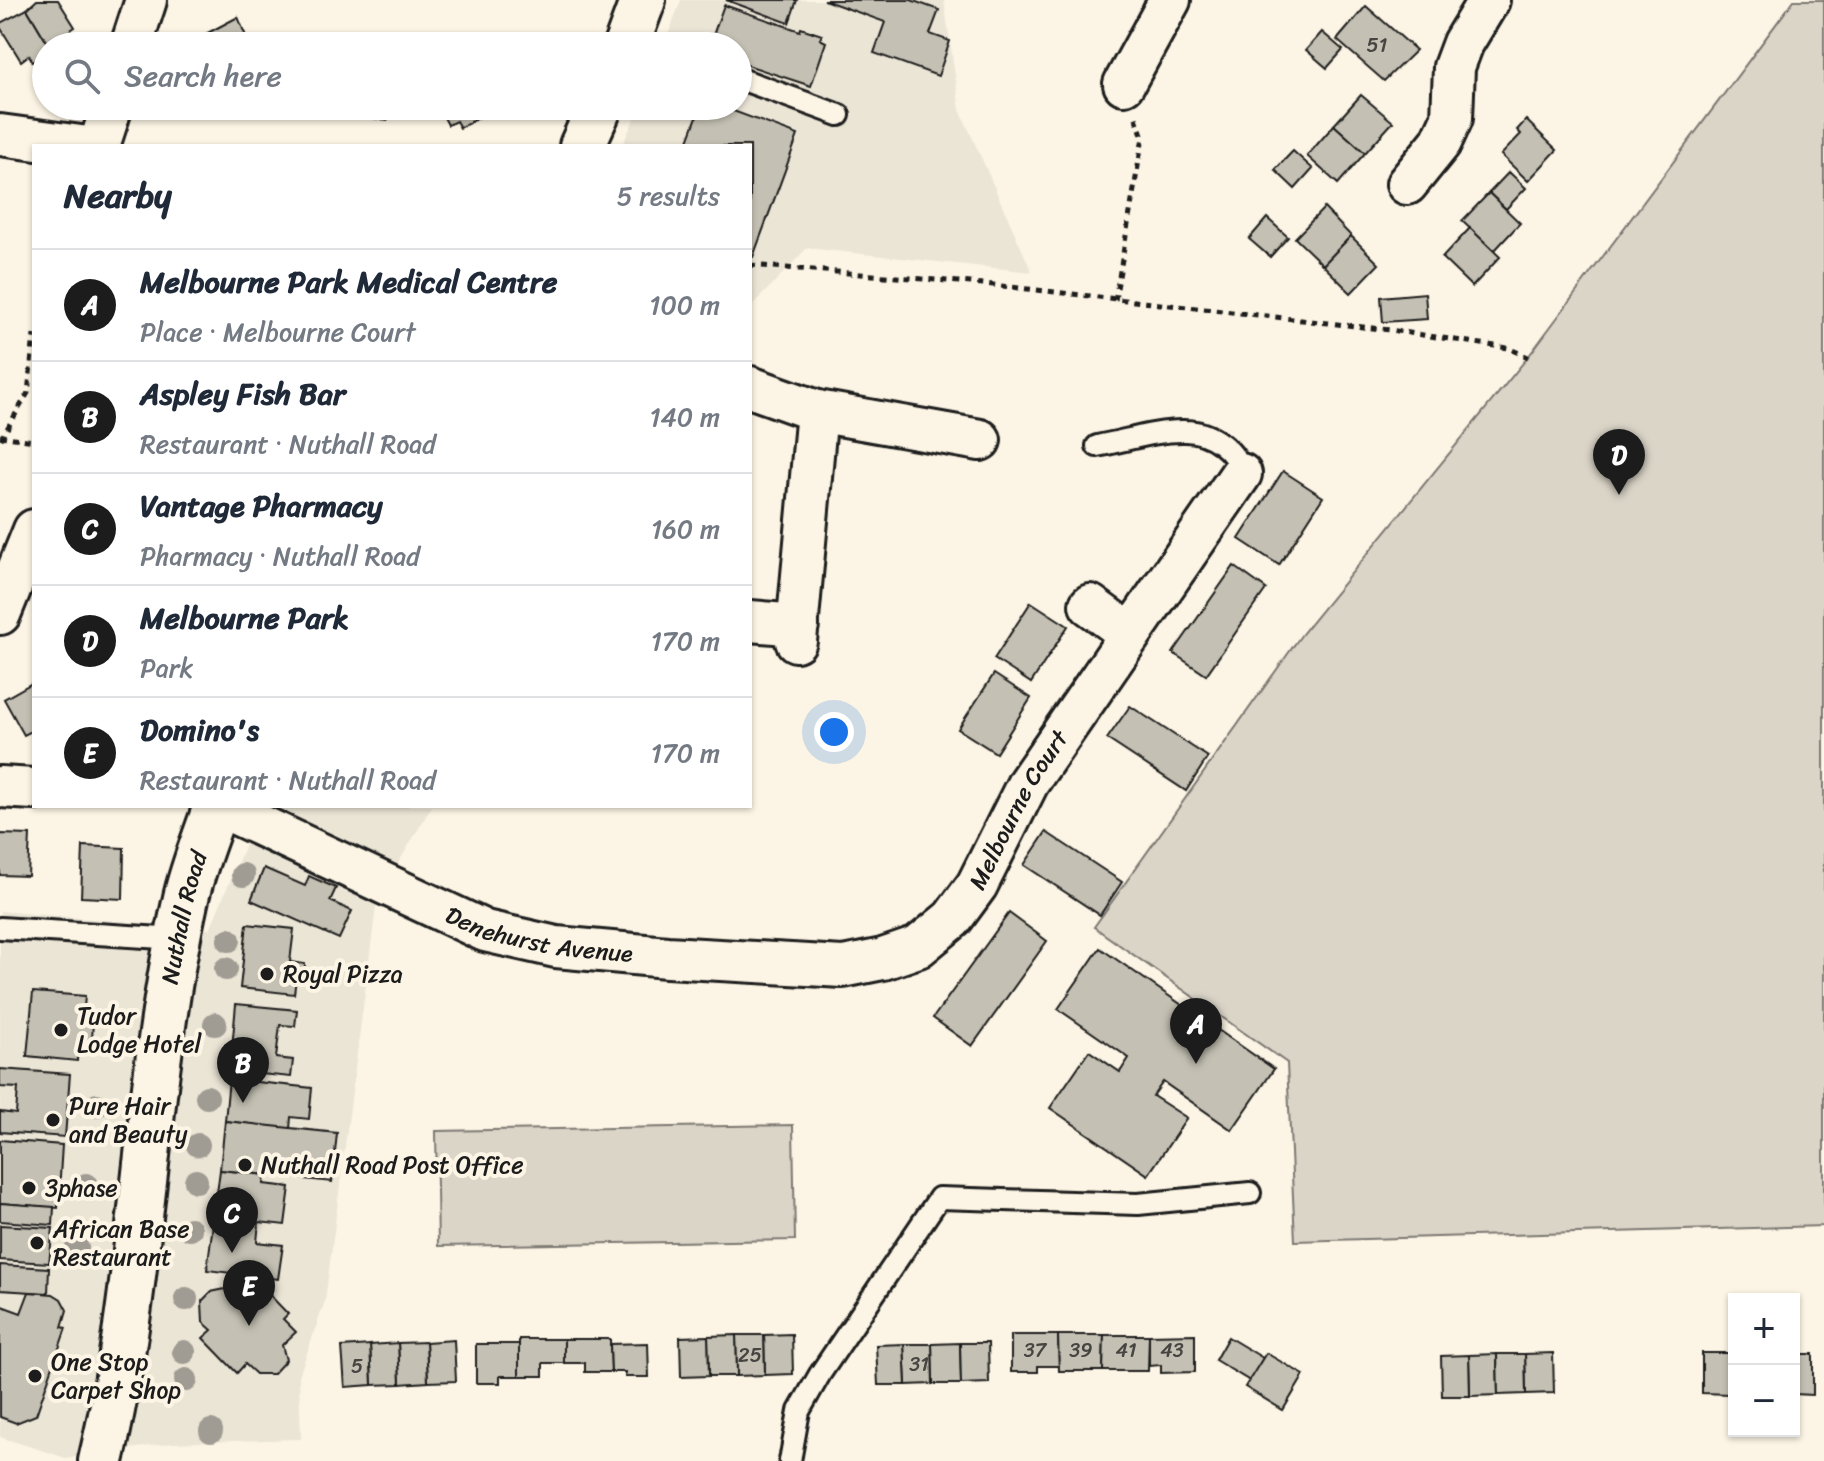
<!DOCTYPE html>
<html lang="en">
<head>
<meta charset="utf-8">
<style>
	:root { --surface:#fff; --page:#f6f6f7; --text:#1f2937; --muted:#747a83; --line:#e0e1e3; --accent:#1c1c1c }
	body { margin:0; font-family:Sriracha,sans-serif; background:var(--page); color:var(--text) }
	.controls { position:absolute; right:24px; bottom:24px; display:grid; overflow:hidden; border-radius:0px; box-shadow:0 2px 6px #0004 }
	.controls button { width:72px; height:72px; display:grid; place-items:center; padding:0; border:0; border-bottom:2px solid var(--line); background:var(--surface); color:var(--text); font:40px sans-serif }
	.you { position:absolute; left:834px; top:732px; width:28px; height:28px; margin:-20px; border:6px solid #fff; border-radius:50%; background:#1a73e8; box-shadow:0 0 0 12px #1a73e833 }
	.badge { display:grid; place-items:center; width:52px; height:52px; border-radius:50%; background:var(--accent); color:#fff; font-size:26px; font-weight:700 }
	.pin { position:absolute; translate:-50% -66px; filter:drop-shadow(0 2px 4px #0008) }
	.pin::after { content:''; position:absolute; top:42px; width:28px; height:24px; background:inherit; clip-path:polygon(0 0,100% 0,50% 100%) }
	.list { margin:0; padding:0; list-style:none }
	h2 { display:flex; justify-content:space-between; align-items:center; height:104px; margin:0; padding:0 32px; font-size:34px }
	h2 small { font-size:26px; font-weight:400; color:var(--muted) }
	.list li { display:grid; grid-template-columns:52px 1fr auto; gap:24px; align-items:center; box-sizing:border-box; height:112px; padding:0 32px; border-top:2px solid var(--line) }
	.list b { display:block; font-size:30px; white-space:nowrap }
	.list p { margin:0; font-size:26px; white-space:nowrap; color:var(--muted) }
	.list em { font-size:26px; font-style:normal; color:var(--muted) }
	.icon { flex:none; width:44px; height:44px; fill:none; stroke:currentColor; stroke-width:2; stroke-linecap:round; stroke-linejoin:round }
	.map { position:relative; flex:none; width:1824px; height:1461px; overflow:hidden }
	.search { position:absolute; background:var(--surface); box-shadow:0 2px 6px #0004; left:32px; top:32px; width:720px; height:88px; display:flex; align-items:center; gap:20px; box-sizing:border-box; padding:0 28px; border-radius:44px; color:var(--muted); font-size:30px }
	.panel { position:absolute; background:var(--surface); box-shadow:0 2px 6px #0004; left:32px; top:144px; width:720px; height:664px; border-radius:0px }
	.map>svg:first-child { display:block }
</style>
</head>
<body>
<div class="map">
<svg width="1824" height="1461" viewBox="0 0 1824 1461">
	<rect width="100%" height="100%" fill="#fcf5e5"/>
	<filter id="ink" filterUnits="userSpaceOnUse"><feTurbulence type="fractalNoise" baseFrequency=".0125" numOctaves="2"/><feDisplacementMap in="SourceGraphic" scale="16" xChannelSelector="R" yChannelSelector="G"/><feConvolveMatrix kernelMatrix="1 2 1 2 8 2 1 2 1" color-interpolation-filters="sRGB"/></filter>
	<g filter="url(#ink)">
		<!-- built -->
		<g fill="#ebe5d6">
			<path d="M681,0H944L960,110L1032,272L807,248L750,308V146H622L640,106H738V46H664Z"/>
			<path d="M261,806H432L377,899L325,1301L299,1376L301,1439L172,1443L66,1458L0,1437V911L210,929Z"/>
		</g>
		<!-- green -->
		<g fill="#dbd5c8" stroke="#7c7872" stroke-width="2">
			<path d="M1794,0H1824V1226L1295,1241L1287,1063L1094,927L1302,634L1528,357Z"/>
			<path d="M793,1125L795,1240L438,1246L436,1131Z"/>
		</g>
		<!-- building -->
		<g fill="#c4c0b3" stroke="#1c1c1c" stroke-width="2">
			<path d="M37,0H58L75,27L66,33L70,39L59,46H49L27,9Z"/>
			<path d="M726,0H797L789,23Z"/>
			<path d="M824,0H911L939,10L930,34L950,41L938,76L874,53L885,22Z"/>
			<path d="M724,5L800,31L801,28L822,35L820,39L826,42L811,86L738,62V46H709Z"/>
			<path d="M1366,6L1416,50L1384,81L1337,40Z"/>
			<path d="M27,9L49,46H46V54L33,62L29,55L21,61L0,27V23Z"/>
			<path d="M238,17L250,46H202L205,45L200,37Z"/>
			<path d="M1322,32L1343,50L1327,68L1306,50Z"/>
			<path d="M1361,95L1393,122L1365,153L1334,125Z"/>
			<path d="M288,106H323L322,114L287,110Z"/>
			<path d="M355,106H390L388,120L354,116Z"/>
			<path d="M438,106H474L480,117L460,128L456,121L448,125Z"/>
			<path d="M701,106H720L798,135L753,257H750V146H686Z"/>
			<path d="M1526,120L1557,150L1528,181L1501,155L1521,134L1517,130Z"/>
			<path d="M1334,125L1365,153L1338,184L1307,156Z"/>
			<path d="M1293,151L1313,169L1295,189L1275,170Z"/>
			<path d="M1509,172L1526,188L1506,209L1489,193Z"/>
			<path d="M1489,193L1520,223L1494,251L1462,221Z"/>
			<path d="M1324,208L1351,236L1323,265L1295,238Z"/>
			<path d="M1267,218L1288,237L1270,257L1249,239Z"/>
			<path d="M1470,228L1500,257L1472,287L1442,258Z"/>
			<path d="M1351,236L1379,264L1351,293L1323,265Z"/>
			<path d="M1425,293L1427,319L1383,322L1381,297Z"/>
			<path d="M1283,471L1323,497L1279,565L1239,539Z"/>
			<path d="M1234,566L1266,589L1206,675L1173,653Z"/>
			<path d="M1031,602L1068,626L1031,683L994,659Z"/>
			<path d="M994,674L1031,698L996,753L958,729Z"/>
			<path d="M34,682V730L24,735L4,699Z"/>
			<path d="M1130,706L1208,757L1186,791L1107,739Z"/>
			<path d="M1046,832L1122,882L1100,915L1024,865Z"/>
			<path d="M0,834L30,835L28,876L0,875Z"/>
			<path d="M83,846L124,848L123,899L81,897Z"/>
			<path d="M264,868L305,886L309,876L336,888L330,901L352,911L339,939L251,900Z"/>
			<path d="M1009,913L1047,941L972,1046L933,1018Z"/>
			<path d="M247,924L294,929L290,962L305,964L304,979L296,978L294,994L240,988Z"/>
			<path d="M1100,948L1274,1069L1232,1130L1163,1082L1153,1096L1187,1118L1148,1175L1050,1108L1089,1051L1120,1072L1129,1058L1058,1009Z"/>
			<path d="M33,992L85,996L83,1018L93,1019L92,1042L78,1041L77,1061L27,1056Z"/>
			<path d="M236,1004L297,1010L295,1026L280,1025L276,1058L293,1060L291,1077L230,1071Z"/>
			<path d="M0,1069L70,1074L65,1137L0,1132V1112L16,1114L18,1088L0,1087Z"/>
			<path d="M229,1079L312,1088L309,1119L291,1117L290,1129L225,1121Z"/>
			<path d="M225,1121L337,1133L332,1182L220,1170Z"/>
			<path d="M0,1140L62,1145L58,1208L0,1203Z"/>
			<path d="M220,1170L265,1175L264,1184L290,1187L285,1225L259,1222L257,1242L283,1245L278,1279L207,1270Z"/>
			<path d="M0,1203L54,1207L53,1225L0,1221Z"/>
			<path d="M0,1225L53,1228L49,1263L0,1260Z"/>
			<path d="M0,1265L49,1268L48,1293L0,1290Z"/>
			<path d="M233,1273L259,1295L264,1289L288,1314L283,1319L296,1332L282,1345L286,1360L273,1374H256L245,1364L237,1373L203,1338L212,1330L203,1322L202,1301L211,1292L225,1289L232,1282Z"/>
			<path d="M29,1292L53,1294L61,1299L67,1310L62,1327L66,1328L36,1415L16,1423L0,1417V1311L2,1306L21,1313Z"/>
			<path d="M792,1334L793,1374L765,1375L764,1335Z"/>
			<path d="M1195,1334V1372L1161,1373V1365L1149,1366V1335Z"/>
			<path d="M736,1335H764L765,1375L737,1376Z"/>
			<path d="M736,1335L737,1376H709L708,1336Z"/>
			<path d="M1011,1335H1058L1059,1366H1038V1372H1011Z"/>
			<path d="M1058,1335H1104L1103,1371H1059Z"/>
			<path d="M1104,1335H1149L1148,1371H1103Z"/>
			<path d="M708,1336L709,1376L681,1377L680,1337Z"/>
			<path d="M1228,1337L1263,1358L1250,1381L1215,1360Z"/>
			<path d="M519,1339H564V1363H543V1376H519Z"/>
			<path d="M564,1339H610L611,1372H585V1363H564Z"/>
			<path d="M454,1340L456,1381L428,1382L426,1342Z"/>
			<path d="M426,1342L428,1382L400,1384L398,1343Z"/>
			<path d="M398,1343L400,1384L372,1385L370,1345Z"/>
			<path d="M648,1343L649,1377H625V1372H611L610,1344Z"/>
			<path d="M960,1343L961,1384H933L932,1344Z"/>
			<path d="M960,1343H988L989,1383L961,1384Z"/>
			<path d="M476,1344H519V1376H500V1383H476Z"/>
			<path d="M904,1344H932L933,1384L906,1385Z"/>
			<path d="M904,1344L906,1385H878L876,1345Z"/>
			<path d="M370,1345L372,1385L345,1387L342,1347Z"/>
			<path d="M1266,1353L1304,1375L1283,1410L1245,1387Z"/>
			<path d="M1553,1353L1554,1393L1526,1394L1525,1354Z"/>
			<path d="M1702,1353H1730L1729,1394L1702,1393Z"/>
			<path d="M1730,1353H1734V1394H1729Z"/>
			<path d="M1497,1354L1498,1395L1470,1396L1469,1355Z"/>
			<path d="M1497,1354H1525L1526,1394L1498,1395Z"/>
			<path d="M1794,1354H1813V1395L1794,1394Z"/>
			<path d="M1469,1355L1470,1396H1442L1441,1356Z"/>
		</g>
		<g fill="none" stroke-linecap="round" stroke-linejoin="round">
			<!-- lane casing -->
			<g stroke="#1c1c1c" stroke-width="26">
				<g id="lane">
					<path d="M738,78L839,115"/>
					<path d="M1097,446C1125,441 1158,430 1185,431C1210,431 1237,450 1241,474"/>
					<path d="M0,928L178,939"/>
					<path d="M790,1461L799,1411L820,1374L939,1198L1138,1204L1250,1193"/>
				</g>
			</g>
			<!-- street casing -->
			<g stroke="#1c1c1c" stroke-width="46">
				<g id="street">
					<path d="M131,46L146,0"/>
					<path d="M1124,84L1170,0"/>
					<path d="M0,135L81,146"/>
					<path d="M99,146L112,106"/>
					<path d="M1407,184L1441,142L1452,118L1454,67L1463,43L1489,0"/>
					<path d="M750,387L817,411L980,440"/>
					<path d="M1090,605L1130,634"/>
					<path d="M0,614L34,530"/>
					<path d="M750,621L798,625"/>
					<path d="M796,641L817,411"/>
					<path d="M0,787L34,789"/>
					<path id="s1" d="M219,806L485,931L556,947L667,957L843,967L883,959L918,947L952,919L977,885L1028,783L1241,474"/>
				</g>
			</g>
			<!-- highway casing -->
			<g stroke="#1c1c1c" stroke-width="50">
				<g id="highway">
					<path d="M626,46L643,0"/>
					<path d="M582,146L600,106"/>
					<path id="s2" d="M101,1461C145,1276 144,1084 186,898C193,867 206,836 216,806"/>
				</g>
			</g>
			<!-- path -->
			<g stroke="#1c1c1c" stroke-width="5" stroke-dasharray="6 6" stroke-linecap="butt">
				<path d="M750,265L984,284L1390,330L1508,348L1528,357"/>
				<path d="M1115,300L1143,137L1135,115"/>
				<path d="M0,436L34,441"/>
				<path d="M1,439L28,393L34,335"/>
			</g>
			<!-- lane -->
			<use href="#lane" stroke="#fcf5e5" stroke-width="20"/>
			<!-- street -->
			<use href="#street" stroke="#fcf5e5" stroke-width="40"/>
			<!-- highway -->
			<use href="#highway" stroke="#fcf5e5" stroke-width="44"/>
		</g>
		<!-- trees -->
		<g fill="#a09c93">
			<circle cx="243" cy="875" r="12"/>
			<circle cx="229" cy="940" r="12"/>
			<circle cx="226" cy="969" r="12"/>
			<circle cx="215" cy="1024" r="12"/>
			<circle cx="207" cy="1097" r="12"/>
			<circle cx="97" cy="1105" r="12"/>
			<circle cx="198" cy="1145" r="12"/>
			<circle cx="196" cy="1181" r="12"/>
			<circle cx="86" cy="1185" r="12"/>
			<circle cx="190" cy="1229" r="12"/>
			<circle cx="77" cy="1248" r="12"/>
			<circle cx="186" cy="1299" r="12"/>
			<circle cx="184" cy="1352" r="12"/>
			<circle cx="186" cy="1380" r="12"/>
			<circle cx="211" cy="1431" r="12"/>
		</g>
	</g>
	<!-- markers -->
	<g fill="#1c1c1c" stroke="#fcf5e5" stroke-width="3">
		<circle cx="267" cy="974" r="8"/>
		<circle cx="61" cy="1030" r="8"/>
		<circle cx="53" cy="1120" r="8"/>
		<circle cx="245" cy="1165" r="8"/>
		<circle cx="29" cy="1188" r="8"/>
		<circle cx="37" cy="1243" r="8"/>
		<circle cx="35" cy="1376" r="8"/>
	</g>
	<g text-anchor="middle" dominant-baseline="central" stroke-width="8" stroke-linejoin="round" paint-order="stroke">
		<!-- number labels -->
		<g font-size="20" fill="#464542">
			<text x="1377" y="45">51</text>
			<text x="1035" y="1350">37</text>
			<text x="1081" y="1350">39</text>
			<text x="1126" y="1350">41</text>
			<text x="1172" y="1350">43</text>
			<text x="750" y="1355">25</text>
			<text x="919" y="1364">31</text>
			<text x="357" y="1366">5</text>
		</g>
		<!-- street labels -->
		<g font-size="24" fill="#1c1c1c" stroke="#fcf5e5">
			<text stroke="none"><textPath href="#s1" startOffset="904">Melbourne Court</textPath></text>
			<text stroke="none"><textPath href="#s2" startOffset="550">Nuthall Road</textPath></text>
			<text stroke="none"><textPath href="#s1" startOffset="348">Denehurst Avenue</textPath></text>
		</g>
		<!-- poi labels -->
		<g font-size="24" fill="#1c1c1c" stroke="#fcf5e5" text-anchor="start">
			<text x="283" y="974">Royal Pizza</text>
			<text x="77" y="1016">Tudor<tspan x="77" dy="28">Lodge Hotel</tspan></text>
			<text x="69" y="1106">Pure Hair<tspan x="69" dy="28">and Beauty</tspan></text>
			<text x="261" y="1165">Nuthall Road Post Office</text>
			<text x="45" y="1188">3phase</text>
			<text x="53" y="1229">African Base<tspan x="53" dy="28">Restaurant</tspan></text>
			<text x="51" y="1362">One Stop<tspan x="51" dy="28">Carpet Shop</tspan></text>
		</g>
	</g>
</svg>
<div class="controls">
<button>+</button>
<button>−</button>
</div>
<div class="you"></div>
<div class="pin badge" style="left:1196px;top:1064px">A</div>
<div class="pin badge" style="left:243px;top:1103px">B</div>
<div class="pin badge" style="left:232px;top:1253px">C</div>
<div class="pin badge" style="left:1619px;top:495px">D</div>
<div class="pin badge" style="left:249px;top:1326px">E</div>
<div class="search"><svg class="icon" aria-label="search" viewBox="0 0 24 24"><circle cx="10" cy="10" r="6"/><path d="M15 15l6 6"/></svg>Search here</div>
<section class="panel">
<h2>Nearby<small>5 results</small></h2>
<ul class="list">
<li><span class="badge">A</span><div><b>Melbourne Park Medical Centre</b><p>Place · Melbourne Court</p></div><em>100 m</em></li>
<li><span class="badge">B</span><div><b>Aspley Fish Bar</b><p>Restaurant · Nuthall Road</p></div><em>140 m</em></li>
<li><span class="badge">C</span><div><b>Vantage Pharmacy</b><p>Pharmacy · Nuthall Road</p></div><em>160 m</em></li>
<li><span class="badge">D</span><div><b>Melbourne Park</b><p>Park</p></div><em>170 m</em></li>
<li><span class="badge">E</span><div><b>Domino's</b><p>Restaurant · Nuthall Road</p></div><em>170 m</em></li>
</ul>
</section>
</div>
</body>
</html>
